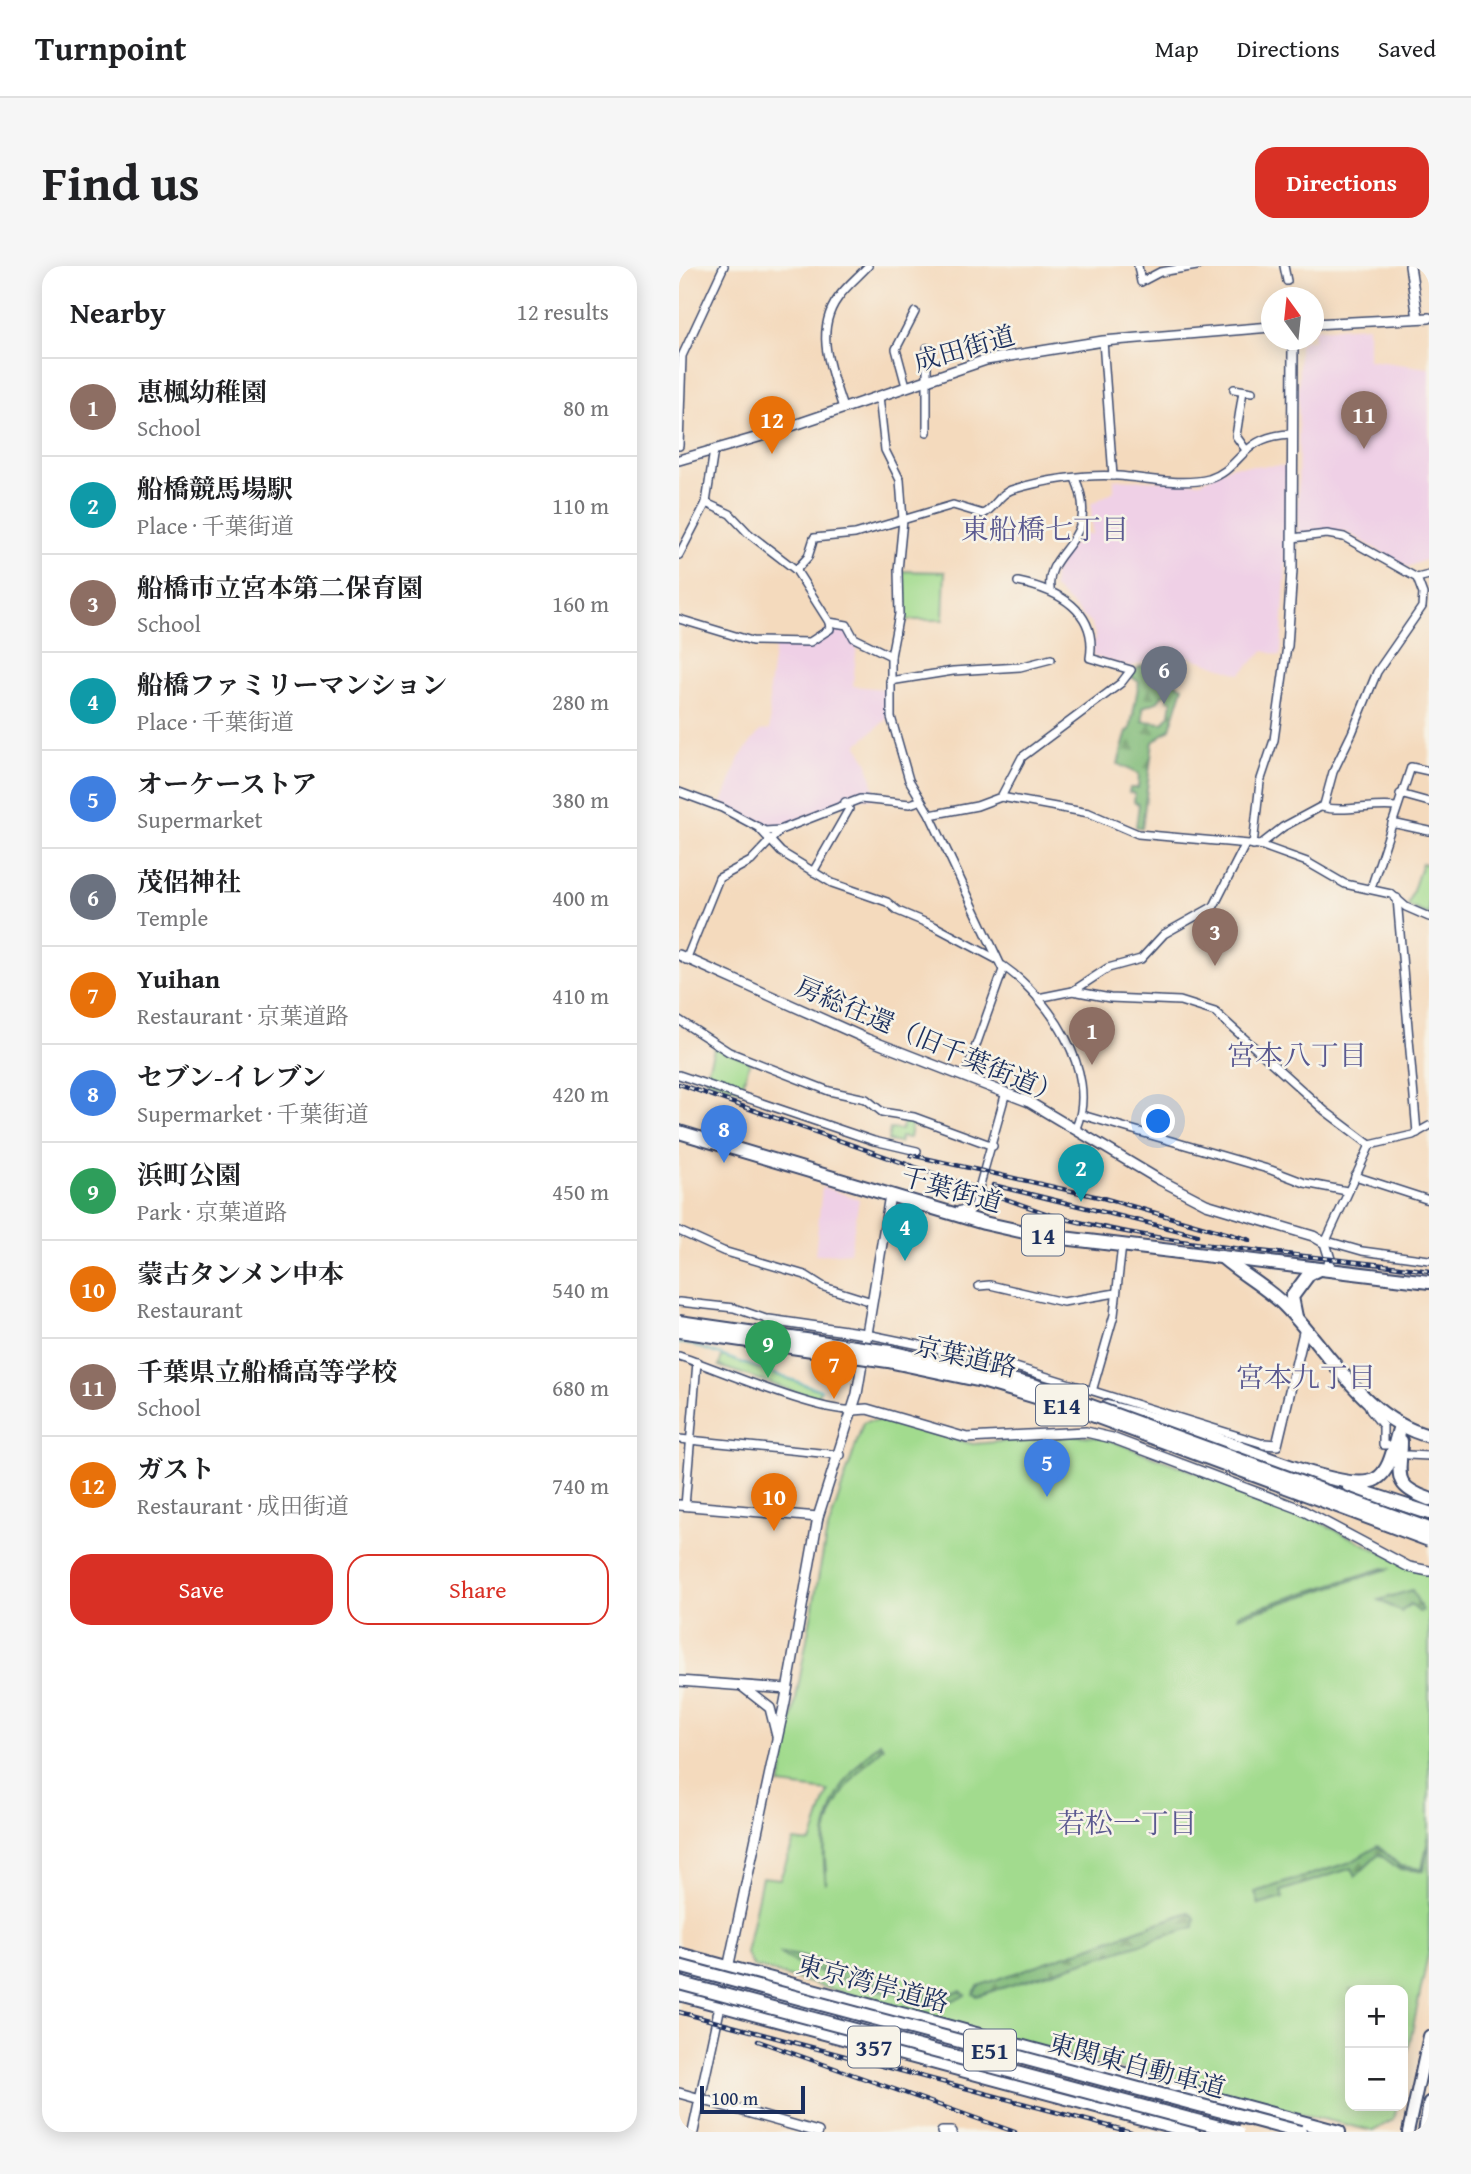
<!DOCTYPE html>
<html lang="en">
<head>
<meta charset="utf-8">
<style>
	:root { --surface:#fff; --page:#f6f6f6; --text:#202124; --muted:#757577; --line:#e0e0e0; --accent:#d93025 }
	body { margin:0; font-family:"Gentium Book Plus","Noto Serif JP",serif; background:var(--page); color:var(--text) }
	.controls { position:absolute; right:21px; bottom:21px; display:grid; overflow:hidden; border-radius:14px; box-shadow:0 4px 18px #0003 }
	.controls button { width:63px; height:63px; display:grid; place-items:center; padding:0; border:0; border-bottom:2px solid var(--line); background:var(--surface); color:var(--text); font:35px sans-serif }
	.compass { position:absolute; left:582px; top:21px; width:63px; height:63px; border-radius:50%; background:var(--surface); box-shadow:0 4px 18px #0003; rotate:345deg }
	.scale { position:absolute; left:21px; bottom:18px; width:105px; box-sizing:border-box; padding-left:7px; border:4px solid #1b2f5e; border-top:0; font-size:19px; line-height:24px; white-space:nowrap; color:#1b2f5e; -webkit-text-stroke:5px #f7f3e8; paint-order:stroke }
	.you { position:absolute; left:480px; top:856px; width:24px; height:24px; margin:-18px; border:5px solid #fff; border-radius:50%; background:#1a73e8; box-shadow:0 0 0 10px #1a73e833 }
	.badge { display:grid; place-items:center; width:46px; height:46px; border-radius:50%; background:var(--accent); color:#fff; font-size:23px; font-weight:700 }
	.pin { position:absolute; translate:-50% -58px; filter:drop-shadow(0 2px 4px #0008) }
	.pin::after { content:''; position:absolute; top:37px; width:24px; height:21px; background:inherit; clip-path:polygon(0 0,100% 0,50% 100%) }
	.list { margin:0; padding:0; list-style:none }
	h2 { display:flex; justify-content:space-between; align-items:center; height:91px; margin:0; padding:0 28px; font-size:30px }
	h2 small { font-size:23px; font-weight:400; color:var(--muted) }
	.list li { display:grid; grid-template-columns:46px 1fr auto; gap:21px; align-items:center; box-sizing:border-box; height:98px; padding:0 28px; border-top:2px solid var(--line) }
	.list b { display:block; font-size:26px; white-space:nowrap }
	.list p { margin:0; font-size:23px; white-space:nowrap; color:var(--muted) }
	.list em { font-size:23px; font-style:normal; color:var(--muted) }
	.actions { display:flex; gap:14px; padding:21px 28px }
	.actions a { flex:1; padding:16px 0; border:2px solid var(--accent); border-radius:21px; text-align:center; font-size:24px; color:var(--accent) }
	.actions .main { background:var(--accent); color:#fff }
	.map { position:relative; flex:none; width:750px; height:1866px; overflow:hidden; border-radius:21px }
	header { display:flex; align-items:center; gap:42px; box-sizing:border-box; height:98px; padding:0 35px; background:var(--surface); border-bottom:2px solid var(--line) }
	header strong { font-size:33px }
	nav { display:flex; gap:38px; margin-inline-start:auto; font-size:24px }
	.intro { display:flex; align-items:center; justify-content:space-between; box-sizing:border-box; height:168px; padding:0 42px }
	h1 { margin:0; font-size:49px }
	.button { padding:18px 32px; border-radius:21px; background:var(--accent); color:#fff; font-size:24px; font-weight:700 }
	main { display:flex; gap:42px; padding:0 42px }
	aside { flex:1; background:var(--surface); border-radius:21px; box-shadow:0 4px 18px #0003 }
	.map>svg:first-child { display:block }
</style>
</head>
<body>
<header>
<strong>Turnpoint</strong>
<nav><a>Map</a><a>Directions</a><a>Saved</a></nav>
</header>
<div class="intro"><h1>Find us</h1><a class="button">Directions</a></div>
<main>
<aside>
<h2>Nearby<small>12 results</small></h2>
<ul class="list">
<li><span class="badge" style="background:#8d6e63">1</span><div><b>恵楓幼稚園</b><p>School</p></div><em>80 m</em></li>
<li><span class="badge" style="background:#0f9aa8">2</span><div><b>船橋競馬場駅</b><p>Place · 千葉街道</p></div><em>110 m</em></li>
<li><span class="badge" style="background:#8d6e63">3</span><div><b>船橋市立宮本第二保育園</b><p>School</p></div><em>160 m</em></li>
<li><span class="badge" style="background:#0f9aa8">4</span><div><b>船橋ファミリーマンション</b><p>Place · 千葉街道</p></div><em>280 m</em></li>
<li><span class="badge" style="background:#3f7fe0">5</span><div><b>オーケーストア</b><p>Supermarket</p></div><em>380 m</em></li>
<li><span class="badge" style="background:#6b7280">6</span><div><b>茂侶神社</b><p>Temple</p></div><em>400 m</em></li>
<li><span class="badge" style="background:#e8710a">7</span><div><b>Yuihan</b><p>Restaurant · 京葉道路</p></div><em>410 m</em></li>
<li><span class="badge" style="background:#3f7fe0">8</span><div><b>セブン-イレブン</b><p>Supermarket · 千葉街道</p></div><em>420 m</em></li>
<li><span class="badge" style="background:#2e9e5b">9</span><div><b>浜町公園</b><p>Park · 京葉道路</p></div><em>450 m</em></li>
<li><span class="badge" style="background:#e8710a">10</span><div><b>蒙古タンメン中本</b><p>Restaurant</p></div><em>540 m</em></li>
<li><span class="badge" style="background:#8d6e63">11</span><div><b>千葉県立船橋高等学校</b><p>School</p></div><em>680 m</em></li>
<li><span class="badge" style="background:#e8710a">12</span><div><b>ガスト</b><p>Restaurant · 成田街道</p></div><em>740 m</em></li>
</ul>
<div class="actions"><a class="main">Save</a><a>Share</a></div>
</aside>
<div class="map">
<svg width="750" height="1866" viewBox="0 0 750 1866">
	<defs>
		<pattern id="forest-firs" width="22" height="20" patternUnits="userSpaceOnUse" patternTransform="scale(1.75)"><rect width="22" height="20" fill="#81bb79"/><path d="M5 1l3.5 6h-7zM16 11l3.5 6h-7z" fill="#699866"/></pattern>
	</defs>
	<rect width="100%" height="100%" fill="#f7f3e8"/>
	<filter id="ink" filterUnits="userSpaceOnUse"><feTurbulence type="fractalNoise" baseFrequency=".0143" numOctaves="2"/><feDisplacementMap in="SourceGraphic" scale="14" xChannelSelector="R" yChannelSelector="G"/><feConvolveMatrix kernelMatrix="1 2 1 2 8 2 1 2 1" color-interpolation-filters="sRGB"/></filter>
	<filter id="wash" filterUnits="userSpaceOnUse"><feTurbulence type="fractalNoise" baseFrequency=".00686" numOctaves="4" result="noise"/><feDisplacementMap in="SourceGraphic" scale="28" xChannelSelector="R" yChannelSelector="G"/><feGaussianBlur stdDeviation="1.57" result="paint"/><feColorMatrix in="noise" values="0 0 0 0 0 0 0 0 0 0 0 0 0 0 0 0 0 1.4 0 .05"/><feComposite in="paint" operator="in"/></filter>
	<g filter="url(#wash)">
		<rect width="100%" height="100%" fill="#f4dabd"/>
		<!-- built -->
		<g fill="#efd0e6">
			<path d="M689,60V94L750,102V292L729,301L666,265L619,269L620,79L625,74H634L635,63Z"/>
			<path d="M552,200H607V297L602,390L585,385L561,408L508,390H485L451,401L417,391L414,389L416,368L412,358L374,321L375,308L382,294L401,269L413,268L412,238L435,225V213L522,216Z"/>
			<path d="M155,358L167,362L178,376L174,420L206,423L209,452L178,479L189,498L197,532L171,533L101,561L87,562L43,537L60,492L81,465L91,464L90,422L96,380L131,378Z"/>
			<path d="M143,921L180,933L171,986L136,989Z"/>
		</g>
		<!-- green -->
		<g fill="#a2db8e" stroke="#5e8576" stroke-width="2">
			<path d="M222,305L266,306L264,354H223Z"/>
			<path d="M743,597L750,599V649L729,640Z"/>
			<path d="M36,780L71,795L62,824L26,813Z"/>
			<path d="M226,854L233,855L230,872L222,871L220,877L209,875L211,863L222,864Z"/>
			<path d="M43,1090L141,1124L138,1133L40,1100Z"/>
			<path d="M189,1155H210L294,1178L396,1169L425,1172L605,1239L750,1309V1684L724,1809V1724H671V1840H718L715,1853L694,1865C486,1816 279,1762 74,1700L67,1687L83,1611L101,1613L115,1575L132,1577L149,1525L101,1519L147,1270L184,1157Z"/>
		</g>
		<!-- forest -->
		<g fill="url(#forest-firs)" stroke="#4e756c" stroke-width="2" fill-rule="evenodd">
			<path d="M495,393L491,414L504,421L491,463L474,476L463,562L457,561L460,538L455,536L456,528L450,526L451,522H459L460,508L439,498L448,465L451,464L460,416L451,410L460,401ZM484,428L489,429V434L493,435L491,448L484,457L464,455V441L478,436Z"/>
			<path d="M704,1302L709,1303L559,1351V1348Z"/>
			<path d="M733,1324L744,1345L740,1346L731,1338L722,1346L700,1334Z"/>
			<path d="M201,1476L204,1481C178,1504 154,1533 147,1568C143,1585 148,1602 147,1618C138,1558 156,1516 201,1476Z"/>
			<path d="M750,1570L745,1605L720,1603L700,1588L677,1610L673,1602L602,1625L604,1632L580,1639L576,1626L672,1596L699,1580L721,1600L743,1603Z"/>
			<path d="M510,1646L516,1652L515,1661L298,1730L294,1728L299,1720Z"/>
			<path d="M101,1687C162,1692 218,1742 282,1725L286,1729C277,1736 261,1736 249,1735C227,1733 112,1701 101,1687Z"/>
		</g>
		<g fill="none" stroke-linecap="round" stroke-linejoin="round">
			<!-- stream -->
			<path stroke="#3faebc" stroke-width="2" d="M0,1077L13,1079L143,1124"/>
		</g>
	</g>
	<g filter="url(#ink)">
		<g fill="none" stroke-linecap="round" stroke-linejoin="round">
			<!-- minor casing -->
			<g stroke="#3c496c" stroke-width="10">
				<g id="minor">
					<path d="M459,0L462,16L481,6L518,0"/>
					<path d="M605,0L608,15"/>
					<path d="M424,75L434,210"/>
					<path d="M248,82V166"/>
					<path d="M227,120L217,83L236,46"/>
					<path d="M555,123L573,126"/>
					<path d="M564,125L557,170L567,184"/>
					<path d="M200,130L206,184L221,214L224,254L219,304L220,348L212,390V451L230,514L251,549L324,704L286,810"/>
					<path d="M164,142C153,107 134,66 159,32C167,20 180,10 189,0"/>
					<path d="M0,180L3,90L45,0"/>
					<path d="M27,237L51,248L69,267L117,304L150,356L168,359L175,372L212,390"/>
					<path d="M0,289L27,237L35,184"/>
					<path d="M117,304L129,291L135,272L176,268L274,239L304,248C316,242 319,229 332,224C364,214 405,208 439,210C467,212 502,220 530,213C563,203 561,170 612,168"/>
					<path d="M738,312L750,309"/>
					<path d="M371,322C366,283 424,276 396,212"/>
					<path d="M0,353L73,375L131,376L151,363L150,356"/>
					<path d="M211,415L274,405L341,401L372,393"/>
					<path d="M0,526L43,542L86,565L101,564L181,533L231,538L240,535"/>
					<path d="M721,528L750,536"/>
					<path d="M322,531L343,491L442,417L452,404L411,392C419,345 379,324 339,316"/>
					<path d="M643,541C665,547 692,538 717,541"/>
					<path d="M251,549L298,540L322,531L410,547L459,568L581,579L628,596L666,618L712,628L727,641L750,651"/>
					<path d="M713,557L750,565"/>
					<path d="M79,561L102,586L153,617L208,636L219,645L255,660L317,693"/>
					<path d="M574,579L581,516L595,474L608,380"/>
					<path d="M581,579L604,561L645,539L654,506L673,467L698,406L743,341L744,328L738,312L665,271L648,268L613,272"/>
					<path d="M134,606L170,543L166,536"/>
					<path d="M692,622L732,501L750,505"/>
					<path d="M718,632L738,867"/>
					<path d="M7,694L40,612L72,595L101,564"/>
					<path d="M324,700C369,731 421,806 397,862"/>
					<path d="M394,725L431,732L501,735L536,746L646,845L691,879"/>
					<path d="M359,732L394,725L429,702L462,693L485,668L535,640L566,579"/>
					<path d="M0,754L50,786L150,825L187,833L203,846L235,851L314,880"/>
					<path d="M0,809L195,875L238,885"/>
					<path d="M403,849L592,904L626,917L668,925"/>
					<path d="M676,910L750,934"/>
					<path d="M281,944L290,946L295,940L327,826"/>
					<path d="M0,965L44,985L126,1009L145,1021L193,1036"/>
					<path d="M648,975L683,985L750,994"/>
					<path d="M646,977L691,879L734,869L750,860"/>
					<path d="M300,1020L311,1019L384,1036L437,1027"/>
					<path d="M0,1036L55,1042L90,1054"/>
					<path d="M187,1068L314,1094L585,1178"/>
					<path d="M0,1090C39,1103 140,1147 175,1144"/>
					<path d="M414,1122L435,1049L443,979"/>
					<path d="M688,1135L691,1144L704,1160V1179H707"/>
					<path d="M0,1173L162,1189"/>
					<path d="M729,1189L750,1190"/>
					<path d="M6,1240L18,1096"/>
				</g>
			</g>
			<!-- tertiary casing -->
			<g stroke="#3c496c" stroke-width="12">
				<g id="tertiary">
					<path d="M731,0L739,52"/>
					<path d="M634,58L750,52"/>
					<path d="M0,194L83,170L307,94L424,75L592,61"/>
					<path d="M608,380L613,304L614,74"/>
					<path d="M0,689L188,773L350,836L479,913L527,938L634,970L646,977L651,993L649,1004"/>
					<path d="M90,1054L187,1068"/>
					<path d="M175,1144L188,1143L288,1172L407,1166L433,1172L619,1242L730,1301L750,1305"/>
					<path d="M585,1178L598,1179L626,1062"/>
					<path d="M0,1239L139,1251"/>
					<path d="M0,1415L108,1423"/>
					<path d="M64,1421L91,1442L98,1470"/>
					<path d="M4,1703L18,1713L292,1789"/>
					<path d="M0,1827L139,1866"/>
					<path d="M14,1866L106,1436L139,1251L178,1128L211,929"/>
					<path d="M263,1866H273"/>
				</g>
			</g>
			<!-- primary casing -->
			<g stroke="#3c496c" stroke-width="14">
				<g id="primary">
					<path d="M729,1866L750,1770"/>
					<path d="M745,1866L750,1836"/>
				</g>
			</g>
			<!-- trunk casing -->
			<g stroke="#3c496c" stroke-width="16">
				<g id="trunk">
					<path d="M0,866L305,957L359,969L750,1016"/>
					<path d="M545,993C564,1009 587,1021 605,1039C650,1084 684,1153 750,1170"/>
					<path d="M617,1051L613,1031L630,1008L640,1003"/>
					<path d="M0,1688L660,1866"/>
					<path d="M0,1728L514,1866"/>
				</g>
			</g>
			<!-- motorway casing -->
			<g stroke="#3c496c" stroke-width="16">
				<g id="motorway">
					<path d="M428,1141C460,1149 491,1157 522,1167C555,1178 669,1230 697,1213C713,1204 715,1176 721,1160"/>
					<path d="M722,1175C722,1208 711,1219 750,1233"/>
					<path d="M670,1221L750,1247"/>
				</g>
			</g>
			<!-- minor -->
			<use href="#minor" stroke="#fff" stroke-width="7"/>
			<!-- tertiary -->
			<use href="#tertiary" stroke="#fff" stroke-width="9"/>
			<!-- primary -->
			<use href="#primary" stroke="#fff" stroke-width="10"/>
			<!-- trunk -->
			<use href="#trunk" stroke="#fff" stroke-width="12"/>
			<!-- motorway -->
			<use href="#motorway" stroke="#fff" stroke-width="12"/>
			<!-- rail casing -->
			<g stroke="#1b2f5e" stroke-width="4.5">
				<g id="rail">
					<path d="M0,818L372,949C495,982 624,987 750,1005"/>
					<path d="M232,889L424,932L571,974"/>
					<path d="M314,919L518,969"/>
					<path d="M0,1746L452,1866"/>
					<path d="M79,1775L336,1866"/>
				</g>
			</g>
			<!-- rail -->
			<use href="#rail" stroke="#f7f3e8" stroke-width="2" stroke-dasharray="5" stroke-linecap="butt"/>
			<!-- motorway-bridge casing -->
			<g stroke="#3c496c" stroke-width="16" stroke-linecap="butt">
				<g id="motorway-bridge">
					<path d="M0,1056L211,1086L354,1119L750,1263"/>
					<path d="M0,1065L209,1095L303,1115L397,1143L750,1274"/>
					<path d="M0,1700L621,1866"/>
					<path d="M0,1717L559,1866"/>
				</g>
			</g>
			<!-- motorway-bridge -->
			<use href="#motorway-bridge" stroke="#fff" stroke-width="12"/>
		</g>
	</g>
	<g text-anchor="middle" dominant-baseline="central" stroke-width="5" stroke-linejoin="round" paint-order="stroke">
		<!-- shield labels -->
		<g fill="#f7f3e8" stroke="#5d6a87" stroke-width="2">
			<rect x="343" y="948.5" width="42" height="41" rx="5"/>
			<rect x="357" y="1118.5" width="52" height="41" rx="5"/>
			<rect x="169" y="1760.5" width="52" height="41" rx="5"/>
			<rect x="285" y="1763.5" width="52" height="41" rx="5"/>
		</g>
		<g font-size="24" font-weight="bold" fill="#1b2f5e">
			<text x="364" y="969">14</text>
			<text x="383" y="1139">E14</text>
			<text x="195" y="1781">357</text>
			<text x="311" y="1784">E51</text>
		</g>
		<!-- street labels -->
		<g font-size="26" fill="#1b2f5e" stroke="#f7f3e8">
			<text transform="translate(285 82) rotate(-16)">成田街道</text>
			<text transform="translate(250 774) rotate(23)">房総往還（旧千葉街道）</text>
			<text transform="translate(273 923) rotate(16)">千葉街道</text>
			<text transform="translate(287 1090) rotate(13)">京葉道路</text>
			<text transform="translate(194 1717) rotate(15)">東京湾岸道路</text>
			<text transform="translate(458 1799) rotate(15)">東関東自動車道</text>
		</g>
		<!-- neighbourhood labels -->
		<g font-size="28" fill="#5a5990" stroke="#f7f3e8">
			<text x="366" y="262">東船橋七丁目</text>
			<text x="618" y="788">宮本八丁目</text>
			<text x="627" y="1110">宮本九丁目</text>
			<text x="448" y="1556">若松一丁目</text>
		</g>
	</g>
</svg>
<div class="controls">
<button>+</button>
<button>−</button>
</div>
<svg class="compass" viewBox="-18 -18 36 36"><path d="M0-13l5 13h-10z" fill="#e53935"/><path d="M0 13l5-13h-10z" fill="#757577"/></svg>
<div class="scale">100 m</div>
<div class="you"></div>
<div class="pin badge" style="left:413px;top:799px;background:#8d6e63">1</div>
<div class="pin badge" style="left:402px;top:936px;background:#0f9aa8">2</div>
<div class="pin badge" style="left:536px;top:700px;background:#8d6e63">3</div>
<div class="pin badge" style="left:226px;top:995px;background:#0f9aa8">4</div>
<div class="pin badge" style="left:368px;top:1231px;background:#3f7fe0">5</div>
<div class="pin badge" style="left:485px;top:438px;background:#6b7280">6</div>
<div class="pin badge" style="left:155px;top:1133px;background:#e8710a">7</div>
<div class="pin badge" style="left:45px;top:897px;background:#3f7fe0">8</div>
<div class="pin badge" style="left:89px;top:1112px;background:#2e9e5b">9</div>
<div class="pin badge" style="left:95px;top:1265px;background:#e8710a">10</div>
<div class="pin badge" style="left:685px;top:183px;background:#8d6e63">11</div>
<div class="pin badge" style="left:93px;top:188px;background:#e8710a">12</div>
</div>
</main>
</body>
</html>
